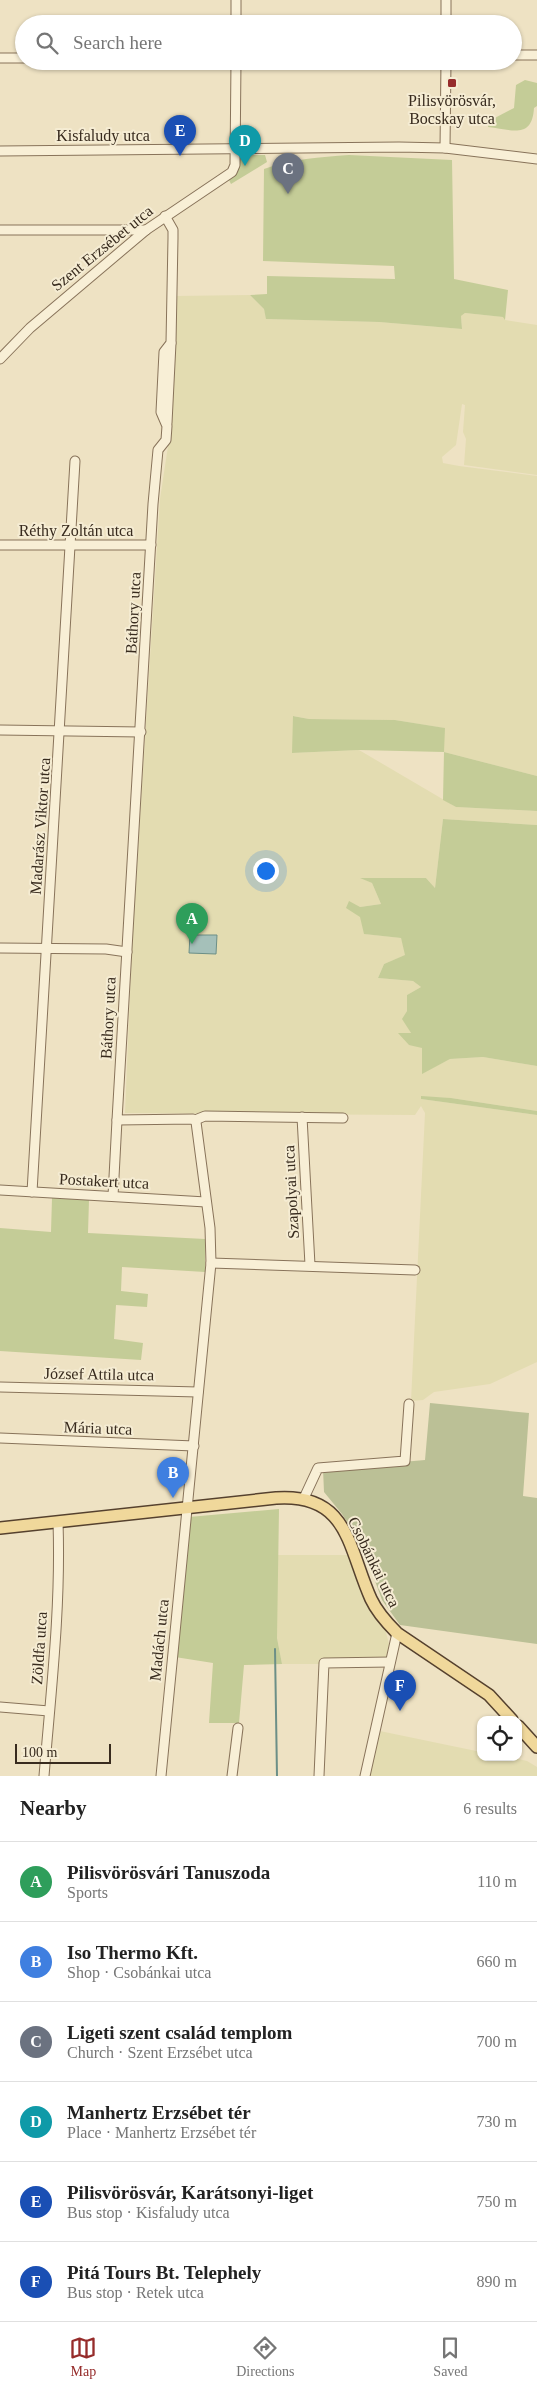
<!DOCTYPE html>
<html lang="en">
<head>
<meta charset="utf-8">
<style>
	:root { --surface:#fff; --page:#f2f2f2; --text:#222; --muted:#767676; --line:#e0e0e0; --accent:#962c2b }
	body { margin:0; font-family:"Times New Roman",serif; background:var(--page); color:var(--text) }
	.controls { position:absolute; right:15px; bottom:15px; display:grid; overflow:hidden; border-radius:10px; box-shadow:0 1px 4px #0004 }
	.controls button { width:45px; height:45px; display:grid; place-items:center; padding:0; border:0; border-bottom:1px solid var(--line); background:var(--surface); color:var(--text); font:25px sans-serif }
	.scale { position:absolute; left:15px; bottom:12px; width:96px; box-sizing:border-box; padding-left:5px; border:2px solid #382b1e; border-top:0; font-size:14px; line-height:18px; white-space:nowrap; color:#382b1e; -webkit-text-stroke:4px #f5ecd3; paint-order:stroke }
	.you { position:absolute; left:265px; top:870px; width:18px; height:18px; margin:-12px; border:4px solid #fff; border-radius:50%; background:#1a73e8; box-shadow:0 0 0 8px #1a73e833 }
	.badge { display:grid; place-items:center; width:32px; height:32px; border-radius:50%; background:var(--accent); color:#fff; font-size:16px; font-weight:700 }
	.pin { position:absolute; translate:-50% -41px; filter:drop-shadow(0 1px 2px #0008) }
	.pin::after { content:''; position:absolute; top:26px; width:18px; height:15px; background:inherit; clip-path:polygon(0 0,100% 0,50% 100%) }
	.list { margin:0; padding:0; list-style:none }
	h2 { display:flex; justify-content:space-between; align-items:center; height:65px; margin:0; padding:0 20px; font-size:21px }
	h2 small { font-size:16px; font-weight:400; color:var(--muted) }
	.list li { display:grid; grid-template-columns:32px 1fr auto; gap:15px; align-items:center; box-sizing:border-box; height:80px; padding:0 20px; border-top:1px solid var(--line) }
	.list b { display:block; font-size:19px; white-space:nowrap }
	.list p { margin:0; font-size:16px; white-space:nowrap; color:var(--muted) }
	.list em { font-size:16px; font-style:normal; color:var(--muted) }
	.icon { flex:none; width:28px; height:28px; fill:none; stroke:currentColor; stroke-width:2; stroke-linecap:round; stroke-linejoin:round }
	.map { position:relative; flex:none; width:537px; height:1776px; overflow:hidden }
	.search { position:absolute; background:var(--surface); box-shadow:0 1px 4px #0004; left:15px; right:15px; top:15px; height:55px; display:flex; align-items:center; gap:12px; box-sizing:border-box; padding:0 18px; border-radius:28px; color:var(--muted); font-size:19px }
	.sheet { height:545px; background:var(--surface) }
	nav { display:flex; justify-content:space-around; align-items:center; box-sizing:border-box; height:70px; border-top:1px solid var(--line); background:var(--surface); font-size:14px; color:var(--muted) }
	nav a { display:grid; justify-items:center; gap:2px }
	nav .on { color:var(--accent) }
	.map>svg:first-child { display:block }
</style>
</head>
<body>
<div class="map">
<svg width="537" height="1776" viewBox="0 0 537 1776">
	<rect width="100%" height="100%" fill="#eee2c3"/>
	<!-- farmland -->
	<g fill="#e3dcb1">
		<path d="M250,295L264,309L267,319L379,322L462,329L461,316L465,313L504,317L505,320L537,325V475L464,465L466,439L463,432L465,405L462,404L456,445L442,457L443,463L459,466L537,476V776L444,752V728L395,720L309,719L294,716L293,753L359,750L456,807L537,811V825L443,819L435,888L426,878H362L372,883L381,904L360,907L365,934L401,938L406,955L384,964L378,978L413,981L421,987L407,995V1011L403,1019L411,1033H399L422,1048V1073L450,1059L483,1057L537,1066V1111L451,1098L421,1097V1099L537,1115V1362L490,1384L434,1392L423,1400L411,1401L425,1113L421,1106L415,1115L125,1113L132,946L160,499L172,420L175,296Z"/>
		<path d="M277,1555H349L385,1629L389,1644V1664H282L277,1638Z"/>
		<path d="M375,1730L481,1752V1757H509L527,1761L537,1767V1776H365Z"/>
	</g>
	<!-- green -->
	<g fill="#c4cc97">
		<path d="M525,80L537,83V106L534,108C532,139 513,130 488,127L489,121L514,108L516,85Z"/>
		<path d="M244,155H265L267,162L231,184L229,180L235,174L239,157Z"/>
		<path d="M349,155L452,160L454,279L508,290L505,320L503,317L465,313L461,316L462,329L379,322L266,319L264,309L250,295L267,294V276L395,279L394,266L263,261L264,169C292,159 320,157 349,155Z"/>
		<path d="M293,716L309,719L395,720L445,728L444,752L537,776V811L456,807L443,800L444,752L359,750L292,753Z"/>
		<path d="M443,819L537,825V1066L483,1057L450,1059L422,1074V1048L409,1045L398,1033H411L402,1019L407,1011V995L421,987L413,981L378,978L384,964L405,955L401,938L364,934L360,917L346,908L349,901L360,907L381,904L372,883L360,878H426L435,888Z"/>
		<path d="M421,1096L451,1098L537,1111V1115L421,1099Z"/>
		<path d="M52,1198L89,1200L88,1233L205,1239V1272L122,1267L121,1291L148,1294L147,1307L116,1305L114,1339L143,1343L141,1360L0,1351V1228L51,1232Z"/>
		<path d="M279,1509L277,1638L282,1664L244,1665L239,1723H209L213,1663L175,1657L189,1517Z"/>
	</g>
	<!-- cemetery -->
	<path fill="#bbc096" d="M430,1403L529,1413L523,1496L537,1498V1644L400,1625L382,1600L363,1548L342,1514L324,1492L323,1469L425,1460Z"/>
	<!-- water -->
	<path fill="#a5c0b9" stroke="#6c8f87" d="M190,935H217L216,954L189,953Z"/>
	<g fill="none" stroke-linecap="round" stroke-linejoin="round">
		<!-- stream -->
		<path stroke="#6c8f87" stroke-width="2" d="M275,1649L277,1776"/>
		<!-- minor casing -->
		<g stroke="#88735a" stroke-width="11">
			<g id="minor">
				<path d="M236,0V24"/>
				<path d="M446,24V0"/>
				<path d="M513,55H537"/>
				<path d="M0,58H24"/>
				<path d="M445,148L446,61"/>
				<path d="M0,151L399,147L445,148L537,159"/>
				<path d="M0,230H146"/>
				<path d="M0,359L30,328L146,230L232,172L235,165L236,61"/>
				<path d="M167,423L171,343"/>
				<path d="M0,545H151"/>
				<path d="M0,730L141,732"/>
				<path d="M0,948L106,949L127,952"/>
				<path d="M302,1117L310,1265"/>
				<path d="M195,1120L205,1116L343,1118"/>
				<path d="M0,1190L206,1202"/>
				<path d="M32,1192L75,461"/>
				<path d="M113,1196L117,1120"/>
				<path d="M211,1263L415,1270"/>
				<path d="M0,1387L198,1392"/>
				<path d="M0,1438L194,1446"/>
				<path d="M304,1498L318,1468L405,1461L409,1404"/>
				<path d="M0,1707L49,1711"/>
				<path d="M44,1776C51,1691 61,1607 58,1522"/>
				<path d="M161,1776L211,1263L210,1228L196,1122L193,1119L117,1120L153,504L158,450L166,440L167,426L161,412L164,352L171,343L173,238V230L165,216"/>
				<path d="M232,1776L238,1728"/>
				<path d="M319,1776L324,1663L390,1662"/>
				<path d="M365,1776L397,1633"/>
			</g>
		</g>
		<!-- major casing -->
		<g stroke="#55412e" stroke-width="14">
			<g id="major">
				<path d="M0,1528L276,1498C349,1493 348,1548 371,1599C377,1612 387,1623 397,1633L489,1695L512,1720"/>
				<path d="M518,1726L537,1747"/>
			</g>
		</g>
		<!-- minor -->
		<use href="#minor" stroke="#f8efd6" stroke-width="9"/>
		<!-- major -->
		<use href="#major" stroke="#f0d89b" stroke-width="11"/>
	</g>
	<!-- markers -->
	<rect fill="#962c2b" stroke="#f5ecd3" stroke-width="2" x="447" y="78" width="10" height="10" rx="2.5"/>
	<g text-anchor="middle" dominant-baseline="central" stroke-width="4" stroke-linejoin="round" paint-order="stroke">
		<!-- poi labels -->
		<g font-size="16" fill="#382b1e" stroke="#f5ecd3">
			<text x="452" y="100">Pilisvörösvár,<tspan x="452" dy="18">Bocskay utca</tspan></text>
		</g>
		<!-- street labels -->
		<g font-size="16" fill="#382b1e" stroke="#f5ecd3">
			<text x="103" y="135">Kisfaludy utca</text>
			<text transform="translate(102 248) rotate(-39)">Szent Erzsébet utca</text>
			<text x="76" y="530">Réthy Zoltán utca</text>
			<text transform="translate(133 613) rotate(-87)">Báthory utca</text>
			<text transform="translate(40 826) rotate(-86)">Madarász Viktor utca</text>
			<text transform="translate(108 1018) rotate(-87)">Báthory utca</text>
			<text transform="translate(104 1181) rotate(3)">Postakert utca</text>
			<text transform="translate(291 1192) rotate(-93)">Szapolyai utca</text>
			<text transform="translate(99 1374) rotate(1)">József Attila utca</text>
			<text transform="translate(98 1428) rotate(2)">Mária utca</text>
			<text transform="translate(374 1562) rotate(64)">Csobánkai utca</text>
			<text transform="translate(159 1640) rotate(-84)">Madách utca</text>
			<text transform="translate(39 1648) rotate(-86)">Zöldfa utca</text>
		</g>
	</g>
</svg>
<div class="controls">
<button><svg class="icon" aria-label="locate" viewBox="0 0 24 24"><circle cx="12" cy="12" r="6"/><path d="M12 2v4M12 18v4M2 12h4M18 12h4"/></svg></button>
</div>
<div class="scale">100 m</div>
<div class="you"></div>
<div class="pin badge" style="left:192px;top:944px;background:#2e9e5b">A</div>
<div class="pin badge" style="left:173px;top:1498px;background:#3f7fe0">B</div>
<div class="pin badge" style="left:288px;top:194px;background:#6b7280">C</div>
<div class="pin badge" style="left:245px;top:166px;background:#0f9aa8">D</div>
<div class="pin badge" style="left:180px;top:156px;background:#1a4fb4">E</div>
<div class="pin badge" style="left:400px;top:1711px;background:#1a4fb4">F</div>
<div class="search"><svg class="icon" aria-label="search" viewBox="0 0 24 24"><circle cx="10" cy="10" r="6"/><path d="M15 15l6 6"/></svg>Search here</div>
</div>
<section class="sheet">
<h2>Nearby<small>6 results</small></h2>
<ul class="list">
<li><span class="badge" style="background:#2e9e5b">A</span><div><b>Pilisvörösvári Tanuszoda</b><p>Sports</p></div><em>110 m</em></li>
<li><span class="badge" style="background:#3f7fe0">B</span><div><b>Iso Thermo Kft.</b><p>Shop · Csobánkai utca</p></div><em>660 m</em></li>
<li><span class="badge" style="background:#6b7280">C</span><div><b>Ligeti szent család templom</b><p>Church · Szent Erzsébet utca</p></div><em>700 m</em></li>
<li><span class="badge" style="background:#0f9aa8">D</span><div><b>Manhertz Erzsébet tér</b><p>Place · Manhertz Erzsébet tér</p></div><em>730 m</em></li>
<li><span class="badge" style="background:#1a4fb4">E</span><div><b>Pilisvörösvár, Karátsonyi-liget</b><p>Bus stop · Kisfaludy utca</p></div><em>750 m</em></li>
<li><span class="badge" style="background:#1a4fb4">F</span><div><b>Pitá Tours Bt. Telephely</b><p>Bus stop · Retek utca</p></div><em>890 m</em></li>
</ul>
</section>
<nav>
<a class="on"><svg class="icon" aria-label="map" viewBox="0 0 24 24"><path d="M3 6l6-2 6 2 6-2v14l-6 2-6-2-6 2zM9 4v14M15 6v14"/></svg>Map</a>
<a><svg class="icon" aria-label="directions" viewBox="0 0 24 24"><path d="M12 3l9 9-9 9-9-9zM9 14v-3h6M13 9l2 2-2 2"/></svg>Directions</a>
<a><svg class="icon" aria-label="saved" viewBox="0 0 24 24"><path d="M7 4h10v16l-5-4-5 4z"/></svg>Saved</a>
</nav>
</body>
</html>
